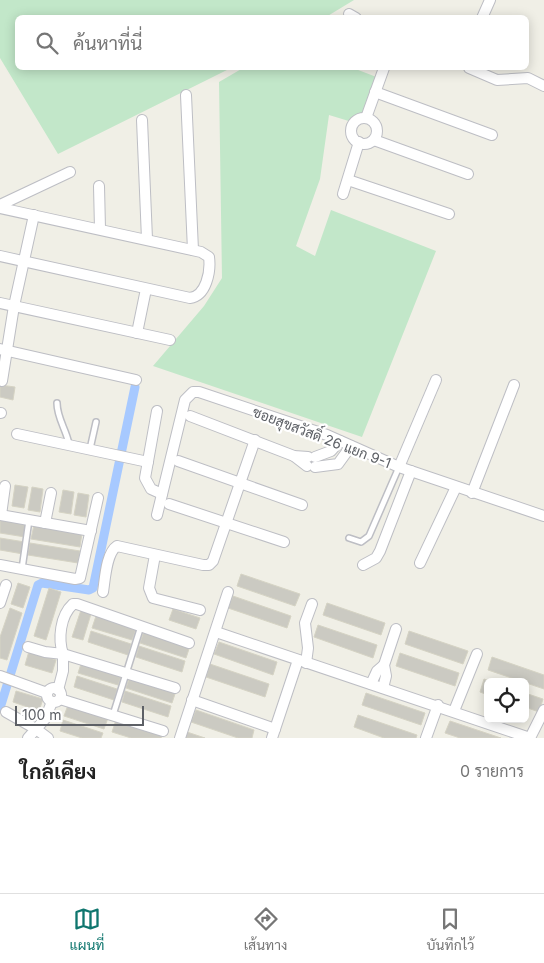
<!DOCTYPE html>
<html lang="th">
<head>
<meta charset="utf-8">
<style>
	:root { --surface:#fff; --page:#f6f6f6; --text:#222; --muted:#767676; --line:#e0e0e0; --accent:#0f766e }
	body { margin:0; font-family:Inter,Sarabun,sans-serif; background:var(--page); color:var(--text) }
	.controls { position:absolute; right:15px; bottom:15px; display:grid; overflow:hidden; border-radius:8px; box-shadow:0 2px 12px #0003 }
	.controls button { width:45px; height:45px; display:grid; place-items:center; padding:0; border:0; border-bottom:1px solid var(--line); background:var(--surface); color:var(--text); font:25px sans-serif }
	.scale { position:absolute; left:15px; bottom:12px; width:129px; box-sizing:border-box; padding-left:5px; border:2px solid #5d6066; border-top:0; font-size:14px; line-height:18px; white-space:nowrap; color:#5d6066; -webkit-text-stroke:4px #fff; paint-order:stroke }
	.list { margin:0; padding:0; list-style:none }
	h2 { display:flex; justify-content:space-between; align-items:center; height:65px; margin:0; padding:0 20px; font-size:21px }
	h2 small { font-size:16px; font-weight:400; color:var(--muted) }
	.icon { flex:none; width:28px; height:28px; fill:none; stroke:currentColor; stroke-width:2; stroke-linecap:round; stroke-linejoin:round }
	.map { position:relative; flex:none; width:544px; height:738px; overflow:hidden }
	.search { position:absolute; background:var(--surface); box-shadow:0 2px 12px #0003; left:15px; right:15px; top:15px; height:55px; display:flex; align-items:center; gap:12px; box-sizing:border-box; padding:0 18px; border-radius:8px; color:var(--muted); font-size:19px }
	.sheet { height:155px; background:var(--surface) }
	nav { display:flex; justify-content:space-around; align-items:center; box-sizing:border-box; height:70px; border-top:1px solid var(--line); background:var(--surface); font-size:14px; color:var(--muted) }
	nav a { display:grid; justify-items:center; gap:2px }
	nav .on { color:var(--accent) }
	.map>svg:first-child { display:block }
</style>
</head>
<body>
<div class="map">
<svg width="544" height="738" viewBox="0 0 544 738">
	<rect width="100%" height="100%" fill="#f0efe6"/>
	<!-- green -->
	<g fill="#c2e7c9">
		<path d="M0,0H354L326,17L18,18V68H231L58,154L0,58Z"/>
		<path d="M243,68H353L379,78L364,115L352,122L329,115L320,179L296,246L315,256L331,210L436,251L362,437L153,366L204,306L222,278L219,82Z"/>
	</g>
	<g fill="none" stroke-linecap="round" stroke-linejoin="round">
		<!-- canal -->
		<path stroke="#a7c9ff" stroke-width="9" d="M0,708L38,585L42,583L89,590L93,588L135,387"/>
	</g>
	<!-- building -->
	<g fill="#cbcac2" stroke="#d5d3c4">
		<path d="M0,385L15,387L13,400L0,397Z"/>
		<path d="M15,485L28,487L24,508L12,506Z"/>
		<path d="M32,487L43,489L40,512L28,510Z"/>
		<path d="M63,490L74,492L71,514L59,512Z"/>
		<path d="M78,493L89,495L86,517L74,515Z"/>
		<path d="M0,519L27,524L25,537L0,533Z"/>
		<path d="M34,525L82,533L80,547L31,539Z"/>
		<path d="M0,538L25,542L23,554L0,550Z"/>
		<path d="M30,543L80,551L78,563L28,555Z"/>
		<path d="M241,574L300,594L295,606L237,586Z"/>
		<path d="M18,583L30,587L23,608L11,604Z"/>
		<path d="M49,588L61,592L46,640L34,636Z"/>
		<path d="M233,596L291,616L287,628L228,608Z"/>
		<path d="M327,603L385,623L381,635L323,615Z"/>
		<path d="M10,608L22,613L7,660L0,658V637Z"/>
		<path d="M173,609L200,618L196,629L169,620Z"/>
		<path d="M81,610L91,614L83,640L72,637Z"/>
		<path d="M96,616L136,629L132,640L92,628Z"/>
		<path d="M318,625L377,645L373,658L314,637Z"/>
		<path d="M91,631L131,644L128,655L88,642Z"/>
		<path d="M144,631L190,646L186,658L140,643Z"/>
		<path d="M409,631L468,651L463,664L405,644Z"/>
		<path d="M219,642L277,662L273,675L214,654Z"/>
		<path d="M139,646L185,661L182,672L136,657Z"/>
		<path d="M29,651L56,660L52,673L25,665Z"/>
		<path d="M400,653L459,673L455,686L396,666Z"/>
		<path d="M492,657L544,675V689L488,670Z"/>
		<path d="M82,661L122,674L118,685L78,673Z"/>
		<path d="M210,664L269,684L265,697L206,677Z"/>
		<path d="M77,676L117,689L114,700L74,687Z"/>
		<path d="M130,676L176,691L172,703L126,688Z"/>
		<path d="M484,679L491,682H488V695L480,692Z"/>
		<path d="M16,691L43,699L39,711L13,702Z"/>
		<path d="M125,691L171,706L168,717L122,702Z"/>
		<path d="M366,693L425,713L421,725L362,705Z"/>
		<path d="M525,693L543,699L539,712L525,707Z"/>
		<path d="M68,705L108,718L104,729L64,716Z"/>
		<path d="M196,710L254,730L252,738H238L191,722Z"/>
		<path d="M358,715L417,735L416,738H384L354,727Z"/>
		<path d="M63,720L103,733L101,738H82L60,731Z"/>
		<path d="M116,720L162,735L161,738H131L112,732Z"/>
		<path d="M450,721L501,738H460L445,733Z"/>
		<path d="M187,732L205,738H185Z"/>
	</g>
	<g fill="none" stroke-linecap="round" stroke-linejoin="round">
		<!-- lane casing -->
		<g stroke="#bdbec4" stroke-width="8">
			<g id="lane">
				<path d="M57,403C57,418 66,429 69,444"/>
				<path d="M90,449L96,422"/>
				<path d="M349,538L361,542L369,536L399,467"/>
				<path d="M22,569L29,520"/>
				<path d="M113,715L141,626"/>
			</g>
		</g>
		<!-- street casing -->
		<g stroke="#bdbec4" stroke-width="12">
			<g id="street">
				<path d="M349,14L356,18"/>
				<path d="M482,18L490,0"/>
				<path d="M469,68L497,80L528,78L544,86"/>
				<path d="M375,92L492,135"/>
				<path d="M186,95L193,250"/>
				<path d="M366,118L384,68"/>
				<circle cx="364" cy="131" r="13"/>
				<path d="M142,120L147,239"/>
				<path d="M374,140L468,174"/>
				<path d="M348,180L449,214"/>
				<path d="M99,186L100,229"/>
				<path d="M343,194L359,142"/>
				<path d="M0,205L70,172"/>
				<path d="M0,208L201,252L209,257C211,272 206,296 190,298L0,256"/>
				<path d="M0,303L170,340"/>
				<path d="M137,333L146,289"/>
				<path d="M0,349L136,380"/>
				<path d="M2,381L14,306L34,215"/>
				<path d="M157,411L145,478L151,489L162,494"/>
				<path d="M0,413H1"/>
				<path d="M190,416L294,456L308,457"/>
				<path d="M17,434L148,462"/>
				<path d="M294,456L307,466"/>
				<path d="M315,457L331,451L340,441"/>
				<path d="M178,461L302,505"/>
				<path d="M315,467L338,464L351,446"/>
				<path d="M399,467L436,380"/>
				<path d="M472,493L514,385"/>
				<path d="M169,504L284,542"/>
				<path d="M0,515L91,531"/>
				<path d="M1,515L5,486"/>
				<path d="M157,515L185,400L193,392H199L327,435L399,467L544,516"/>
				<path d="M45,523L51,493"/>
				<path d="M155,555L149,588L153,598L200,610"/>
				<path d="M420,563L456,487"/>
				<path d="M0,565L75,579L80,578L98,498"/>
				<path d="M363,565L376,558L380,551L411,471"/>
				<path d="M103,592C105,580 106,553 117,546L203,565H209L213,561L255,440"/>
				<path d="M0,603L6,585"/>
				<path d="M216,632L530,738"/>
				<path d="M28,647L45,652L63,654C58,639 60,616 73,604H77L189,643"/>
				<path d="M306,663L308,648L305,623L312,604"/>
				<path d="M0,676L47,693"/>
				<path d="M371,684L377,671L384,665"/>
				<circle cx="54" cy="695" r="7"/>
				<path d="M383,688L386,676L384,665L396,629"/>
				<path d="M58,690L63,671V654L175,688"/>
				<path d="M60,699L163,731"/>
				<path d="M192,700L275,729"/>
				<path d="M454,711L477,654"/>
				<path d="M6,712L36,729L28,738"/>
				<path d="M48,738L36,729L45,719L52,702"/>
				<path d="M180,738L228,592"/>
				<path d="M272,738L298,660"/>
				<path d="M426,738L438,705"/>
				<path d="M530,738L544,710"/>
			</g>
		</g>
		<!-- lane -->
		<use href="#lane" stroke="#fff" stroke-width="5"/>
		<!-- street -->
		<use href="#street" stroke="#fff" stroke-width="10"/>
	</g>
	<g text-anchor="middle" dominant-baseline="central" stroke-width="4.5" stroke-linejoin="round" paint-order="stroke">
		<!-- street labels -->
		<g font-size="14" fill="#5d6066" stroke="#fff">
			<text transform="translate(322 437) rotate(21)">ซอยสุขสวัสดิ์ 26 แยก 9-1</text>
		</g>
	</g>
</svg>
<div class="controls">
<button><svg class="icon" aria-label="locate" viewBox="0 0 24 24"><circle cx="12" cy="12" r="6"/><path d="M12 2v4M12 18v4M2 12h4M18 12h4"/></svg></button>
</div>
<div class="scale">100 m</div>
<div class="search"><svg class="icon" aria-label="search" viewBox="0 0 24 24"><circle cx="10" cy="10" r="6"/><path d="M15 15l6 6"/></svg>ค้นหาที่นี่</div>
</div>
<section class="sheet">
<h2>ใกล้เคียง<small>0 รายการ</small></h2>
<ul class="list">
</ul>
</section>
<nav>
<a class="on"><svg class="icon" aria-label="map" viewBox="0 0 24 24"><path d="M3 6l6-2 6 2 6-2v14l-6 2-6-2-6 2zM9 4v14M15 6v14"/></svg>แผนที่</a>
<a><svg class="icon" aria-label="directions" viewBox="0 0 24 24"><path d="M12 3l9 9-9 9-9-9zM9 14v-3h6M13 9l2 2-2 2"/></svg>เส้นทาง</a>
<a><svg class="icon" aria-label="saved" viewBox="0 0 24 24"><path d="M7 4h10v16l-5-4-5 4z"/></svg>บันทึกไว้</a>
</nav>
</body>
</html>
